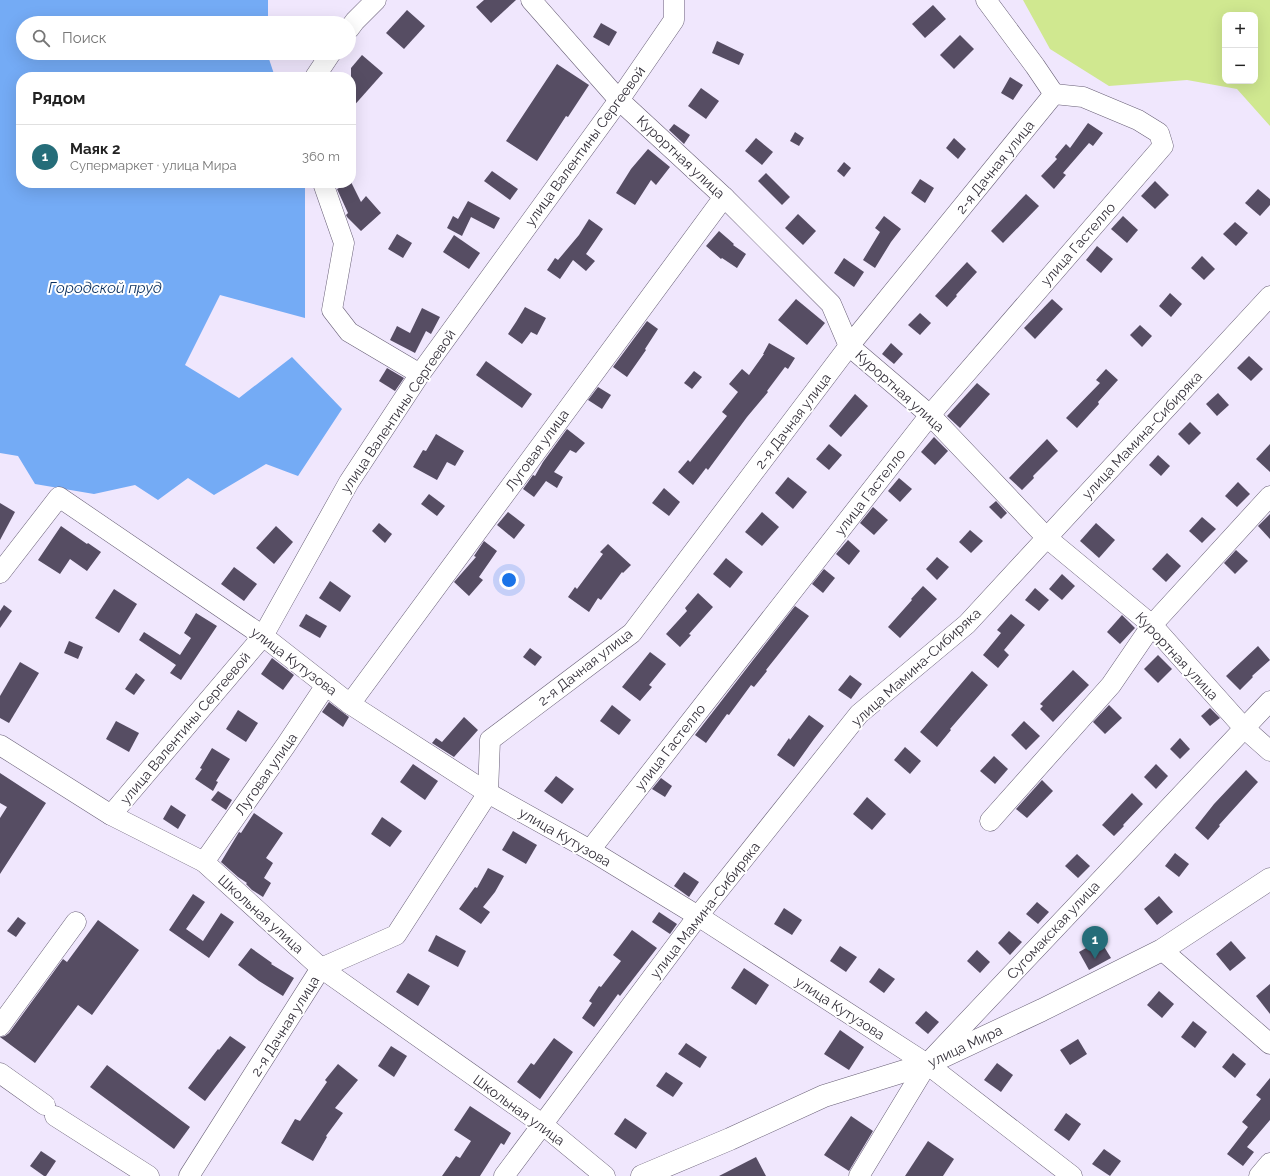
<!DOCTYPE html>
<html lang="ru">
<head>
<meta charset="utf-8">
<style>
	:root { --surface:#fff; --page:#f2f2f2; --text:#222; --muted:#767676; --line:#e0e0e0; --accent:#256d79 }
	body { margin:0; font-family:Raleway,sans-serif; background:var(--page); color:var(--text) }
	.controls { position:absolute; right:12px; top:12px; display:grid; overflow:hidden; border-radius:8px; box-shadow:0 4px 16px #0002 }
	.controls button { width:36px; height:36px; display:grid; place-items:center; padding:0; border:0; border-bottom:1px solid var(--line); background:var(--surface); color:var(--text); font:20px sans-serif }
	.you { position:absolute; left:509px; top:580px; width:14px; height:14px; margin:-10px; border:3px solid #fff; border-radius:50%; background:#1a73e8; box-shadow:0 0 0 6px #1a73e833 }
	.badge { display:grid; place-items:center; width:26px; height:26px; border-radius:50%; background:var(--accent); color:#fff; font-size:13px; font-weight:700 }
	.pin { position:absolute; translate:-50% -33px; filter:drop-shadow(0 1px 2px #0008) }
	.pin::after { content:''; position:absolute; top:21px; width:14px; height:12px; background:inherit; clip-path:polygon(0 0,100% 0,50% 100%) }
	.list { margin:0; padding:0; list-style:none }
	h2 { display:flex; justify-content:space-between; align-items:center; height:52px; margin:0; padding:0 16px; font-size:17px }
	h2 small { font-size:13px; font-weight:400; color:var(--muted) }
	.list li { display:grid; grid-template-columns:26px 1fr auto; gap:12px; align-items:center; box-sizing:border-box; height:64px; padding:0 16px; border-top:1px solid var(--line) }
	.list b { display:block; font-size:15px; white-space:nowrap }
	.list p { margin:0; font-size:13px; white-space:nowrap; color:var(--muted) }
	.list em { font-size:13px; font-style:normal; color:var(--muted) }
	.icon { flex:none; width:22px; height:22px; fill:none; stroke:currentColor; stroke-width:2; stroke-linecap:round; stroke-linejoin:round }
	.map { position:relative; flex:none; width:1270px; height:1176px; overflow:hidden }
	.search { position:absolute; background:var(--surface); box-shadow:0 4px 16px #0002; left:16px; top:16px; width:340px; height:44px; display:flex; align-items:center; gap:10px; box-sizing:border-box; padding:0 14px; border-radius:22px; color:var(--muted); font-size:15px }
	.panel { position:absolute; background:var(--surface); box-shadow:0 4px 16px #0002; left:16px; top:72px; width:340px; height:116px; border-radius:16px }
	.map>svg:first-child { display:block }
</style>
</head>
<body>
<div class="map">
<svg width="1270" height="1176" viewBox="0 0 1270 1176">
	<rect width="100%" height="100%" fill="#f0e7fd"/>
	<!-- green -->
	<path fill="#d0e890" fill-rule="evenodd" d="M1023,0H1270V126L1237,89L1187,80L1109,86L1050,49ZM1225,15H1255V81H1225Z"/>
	<!-- water -->
	<path fill="#74abf5" d="M0,0H268V23H23V53H269V59L275,77H21V183H305V318L220,295L185,365L239,398L292,357L342,409L298,476L266,464L214,495L188,478L158,500L135,485L94,494L35,484L18,456L0,453Z"/>
	<!-- building -->
	<g fill="#564d63">
		<path d="M484,0H516L491,23L476,7Z"/>
		<path d="M933,5L946,19L925,38L912,24Z"/>
		<path d="M407,10L425,26L404,49L386,33Z"/>
		<path d="M601,23L617,32L609,46L593,37Z"/>
		<path d="M960,35L974,49L954,69L940,55Z"/>
		<path d="M717,41L744,54L739,65L712,53Z"/>
		<path d="M362,55L383,73L351,109V68Z"/>
		<path d="M557,64L589,85L568,117L566,116L537,161L506,141Z"/>
		<path d="M1010,77L1023,85L1013,100L1001,93Z"/>
		<path d="M701,88L719,101L706,119L688,106Z"/>
		<path d="M1088,123L1103,133L1093,146L1089,143L1063,173L1066,175L1054,189L1041,176L1057,159L1055,157L1066,144L1070,148Z"/>
		<path d="M674,124L690,135L684,144L669,130Z"/>
		<path d="M795,132L804,138L799,146L790,141Z"/>
		<path d="M756,138L773,152L762,165L745,151Z"/>
		<path d="M954,138L966,149L958,159L946,148Z"/>
		<path d="M648,149L670,167L656,185L651,180L635,205L616,193L631,169Z"/>
		<path d="M844,162L851,168L844,177L837,171Z"/>
		<path d="M492,171L518,189L510,200L484,181Z"/>
		<path d="M766,173L790,197L782,205L758,181Z"/>
		<path d="M920,179L934,188L925,203L911,193Z"/>
		<path d="M1155,181L1169,195L1155,209L1141,196Z"/>
		<path d="M351,182L361,202L366,196L381,213L361,231L347,217L346,215L348,213L337,189Z"/>
		<path d="M1258,189L1270,199V205L1260,216L1245,203Z"/>
		<path d="M1026,194L1039,206L1003,243L991,231Z"/>
		<path d="M468,201L500,218L494,229L471,217L462,236L447,228L453,216L458,219Z"/>
		<path d="M798,214L816,231L803,245L785,228Z"/>
		<path d="M884,216L901,229L891,242L875,268L863,260L880,232L875,228Z"/>
		<path d="M1123,216L1138,230L1127,243L1111,229Z"/>
		<path d="M589,219L603,229L586,254L595,261L586,271L573,260L560,279L547,270L555,258L558,260L579,235Z"/>
		<path d="M1235,222L1248,233L1236,246L1223,234Z"/>
		<path d="M719,231L734,244L733,245L746,254L737,268L722,258L721,259L706,246Z"/>
		<path d="M397,234L412,243L403,258L388,249Z"/>
		<path d="M454,235L480,253L469,269L443,252Z"/>
		<path d="M1097,246L1113,259L1101,273L1086,260Z"/>
		<path d="M1202,256L1215,269L1204,280L1191,268Z"/>
		<path d="M844,258L864,272L854,287L834,273Z"/>
		<path d="M967,262L977,272L956,295L957,296L947,307L935,296Z"/>
		<path d="M1170,293L1182,304L1171,317L1159,306Z"/>
		<path d="M796,299L825,323L807,345L778,320Z"/>
		<path d="M1052,299L1063,309L1035,339L1024,328Z"/>
		<path d="M525,307L546,318L537,335L531,332L522,344L508,334L516,322Z"/>
		<path d="M422,308L440,317L431,334L426,331L415,353L390,340L397,326L410,333Z"/>
		<path d="M920,313L931,323L920,335L908,325Z"/>
		<path d="M647,321L658,329L645,349L646,350L627,377L613,367Z"/>
		<path d="M1140,325L1152,336L1142,347L1130,335Z"/>
		<path d="M769,343L795,358L788,369L785,367L767,391L768,392L747,417L708,470L706,468L693,485L678,472L688,460L690,462L727,416L722,412L738,392L729,384L742,369L749,375L764,354H763Z"/>
		<path d="M891,343L903,354L894,364L882,354Z"/>
		<path d="M1249,356L1263,369L1251,381L1237,368Z"/>
		<path d="M486,361L532,394L522,408L476,375Z"/>
		<path d="M387,368L404,378L395,391L379,381Z"/>
		<path d="M1106,369L1118,380L1098,402L1099,404L1077,428L1066,418L1100,383L1096,380Z"/>
		<path d="M694,371L702,377L692,389L684,383Z"/>
		<path d="M977,383L990,394L960,428L947,416Z"/>
		<path d="M598,387L611,395L602,409L588,400Z"/>
		<path d="M1218,393L1229,405L1217,416L1206,404Z"/>
		<path d="M855,394L868,406L841,437L829,426Z"/>
		<path d="M1190,422L1201,433L1189,445L1178,434Z"/>
		<path d="M567,429L585,443L576,453L570,450L554,472L563,477L557,488L546,481L534,497L523,489L533,475L535,476L543,462Z"/>
		<path d="M436,434L464,451L455,466L447,462L437,480L413,467L423,450L426,451Z"/>
		<path d="M934,437L948,451L935,465L921,452Z"/>
		<path d="M1047,439L1058,451L1033,476L1034,478L1022,490L1009,478Z"/>
		<path d="M829,444L842,455L829,470L816,459Z"/>
		<path d="M1270,444V472L1256,459Z"/>
		<path d="M1158,455L1170,466L1161,476L1149,465Z"/>
		<path d="M788,477L807,492L793,509L775,493Z"/>
		<path d="M899,478L912,489L900,502L888,491Z"/>
		<path d="M1238,482L1250,494L1237,507L1225,496Z"/>
		<path d="M664,488L680,502L669,516L652,503Z"/>
		<path d="M429,494L445,506L437,516L421,504Z"/>
		<path d="M996,501L1007,513L1001,519L989,507Z"/>
		<path d="M0,503L15,512L0,540Z"/>
		<path d="M873,507L888,520L874,535L860,523Z"/>
		<path d="M508,512L525,525L514,539L497,525Z"/>
		<path d="M762,512L779,527L762,546L745,532Z"/>
		<path d="M1270,514V539L1258,526Z"/>
		<path d="M1202,517L1216,529L1202,543L1189,531Z"/>
		<path d="M379,523L392,534L385,543L372,531Z"/>
		<path d="M1096,523L1115,540L1099,558L1080,541Z"/>
		<path d="M61,526L87,544L88,543L101,552L87,571L70,559L60,574L38,560Z"/>
		<path d="M276,526L293,542L274,564L256,548Z"/>
		<path d="M970,530L983,541L971,553L959,542Z"/>
		<path d="M848,540L860,551L849,565L836,554Z"/>
		<path d="M484,541L497,551L479,577L483,580L469,596L454,582L476,557L474,556Z"/>
		<path d="M608,544L631,565L623,573L622,572L601,600L598,598L589,612L568,597L575,587L577,589L603,554L600,552Z"/>
		<path d="M1236,550L1248,561L1235,574L1224,563Z"/>
		<path d="M1167,553L1181,566L1166,582L1152,569Z"/>
		<path d="M937,557L949,567L937,580L926,569Z"/>
		<path d="M726,558L743,572L730,588L713,574Z"/>
		<path d="M234,567L257,584L244,601L221,584Z"/>
		<path d="M824,569L835,578L823,593L812,584Z"/>
		<path d="M1062,574L1075,586L1062,600L1049,589Z"/>
		<path d="M330,581L351,596L340,612L319,598Z"/>
		<path d="M923,586L937,599L900,638L888,627L912,600L911,599Z"/>
		<path d="M1035,588L1049,600L1039,611L1025,600Z"/>
		<path d="M114,589L137,604L119,633L95,618Z"/>
		<path d="M698,593L713,607L689,634L691,635L680,647L666,634L687,611L685,608Z"/>
		<path d="M4,605L12,611L0,628V611Z"/>
		<path d="M795,606L809,616L766,670L767,671L754,687L751,685L729,715L727,714L706,743L695,735Z"/>
		<path d="M196,613L217,626L181,680L170,673L176,665L139,640L144,632L180,655L191,638L184,633Z"/>
		<path d="M306,614L327,626L320,638L299,626Z"/>
		<path d="M1011,614L1025,625L1004,650L1009,655L998,668L983,655L1001,633L997,630Z"/>
		<path d="M1122,615L1135,628L1120,644L1107,632Z"/>
		<path d="M69,641L83,647L78,659L64,653Z"/>
		<path d="M1258,646L1270,660L1252,676L1253,677L1240,690L1226,676Z"/>
		<path d="M530,648L542,657L535,666L523,657Z"/>
		<path d="M650,652L666,664L649,685L652,687L640,701L622,687Z"/>
		<path d="M1158,655L1172,669L1158,683L1144,669Z"/>
		<path d="M272,658L294,675L283,690L261,674Z"/>
		<path d="M20,662L39,673L9,723L0,718V696Z"/>
		<path d="M1073,670L1089,685L1053,722L1040,709L1043,706L1040,704Z"/>
		<path d="M972,671L988,685L950,729L951,730L937,747L920,732Z"/>
		<path d="M136,673L145,680L134,695L125,689Z"/>
		<path d="M850,675L862,684L851,699L838,690Z"/>
		<path d="M329,702L349,717L343,727L322,712Z"/>
		<path d="M612,705L631,720L619,735L600,721Z"/>
		<path d="M1109,705L1122,718L1105,734L1093,722Z"/>
		<path d="M1210,708L1220,718L1210,726L1201,716Z"/>
		<path d="M238,710L258,723L246,742L226,729Z"/>
		<path d="M809,715L824,726L814,739L794,767L777,755L789,738L790,740Z"/>
		<path d="M464,717L478,730L454,757L432,743L436,738L442,742Z"/>
		<path d="M116,721L139,733L129,752L106,739Z"/>
		<path d="M1024,721L1040,736L1026,750L1011,735Z"/>
		<path d="M1180,738L1190,749L1180,759L1170,749Z"/>
		<path d="M905,747L921,761L910,774L894,760Z"/>
		<path d="M212,748L230,759L216,781L218,782L213,791L195,779L202,769L200,768Z"/>
		<path d="M994,756L1008,769L995,784L980,771Z"/>
		<path d="M413,764L438,781L425,800L400,782Z"/>
		<path d="M1156,764L1168,776L1156,789L1144,777Z"/>
		<path d="M1246,770L1258,782L1219,825L1220,826L1208,840L1195,828L1214,804Z"/>
		<path d="M0,773L46,803L0,874V818L7,807L0,803Z"/>
		<path d="M556,776L574,789L562,804L544,791Z"/>
		<path d="M661,778L672,786L665,797L652,789Z"/>
		<path d="M1042,780L1053,791L1027,818L1016,809Z"/>
		<path d="M218,791L232,800L226,810L211,800Z"/>
		<path d="M1132,793L1143,804L1123,825L1124,826L1114,836L1102,825Z"/>
		<path d="M867,797L886,814L872,830L853,814Z"/>
		<path d="M171,805L186,815L178,829L163,819Z"/>
		<path d="M254,813L283,833L266,858L273,863L264,878L271,883L263,897L252,890L246,884L247,883L238,877L221,862L239,832L241,833Z"/>
		<path d="M382,817L402,831L390,847L371,834Z"/>
		<path d="M513,831L537,845L526,864L502,850Z"/>
		<path d="M1175,853L1189,864L1179,877L1165,866Z"/>
		<path d="M1077,854L1090,866L1078,878L1065,866Z"/>
		<path d="M488,868L504,876L495,892L483,907L490,912L481,924L459,909L475,887L477,888Z"/>
		<path d="M684,872L699,882L689,897L674,886Z"/>
		<path d="M193,894L205,902L186,929L203,941L221,913L234,922L209,958L169,930Z"/>
		<path d="M1159,896L1173,912L1157,925L1144,909Z"/>
		<path d="M1037,902L1049,912L1038,924L1026,914Z"/>
		<path d="M784,908L802,920L792,935L774,924Z"/>
		<path d="M659,912L677,924L670,934L652,922Z"/>
		<path d="M18,917L26,923L16,937L7,931Z"/>
		<path d="M98,920L139,950L92,1015L78,1005L35,1063L0,1037L5,1036L9,1033L63,959L67,962Z"/>
		<path d="M632,930L657,948L620,996L618,994L594,1027L582,1018L592,1003L589,1001L599,986L601,987L621,961L613,955Z"/>
		<path d="M1009,931L1022,942L1010,955L998,943Z"/>
		<path d="M436,935L466,951L458,967L428,951Z"/>
		<path d="M1100,940L1111,958L1089,970L1079,952Z"/>
		<path d="M1231,941L1246,958L1230,971L1216,954Z"/>
		<path d="M840,946L857,957L846,972L830,961Z"/>
		<path d="M251,948L272,963L271,964L294,978L283,996L259,981L238,965Z"/>
		<path d="M977,950L990,962L980,973L967,961Z"/>
		<path d="M744,968L769,985L756,1005L731,988Z"/>
		<path d="M879,968L895,979L884,993L869,982Z"/>
		<path d="M408,973L430,986L418,1006L396,992Z"/>
		<path d="M1270,984V1014L1256,996Z"/>
		<path d="M1159,991L1174,1004L1162,1018L1147,1005Z"/>
		<path d="M926,1011L939,1022L928,1034L915,1023Z"/>
		<path d="M1193,1021L1207,1032L1195,1048L1181,1037Z"/>
		<path d="M840,1030L864,1047L849,1070L824,1054Z"/>
		<path d="M230,1036L246,1047L205,1101L188,1088L218,1049L219,1050Z"/>
		<path d="M554,1038L573,1052L540,1099L517,1082L531,1063L534,1065Z"/>
		<path d="M1078,1039L1087,1054L1070,1065L1060,1050Z"/>
		<path d="M686,1043L707,1057L700,1068L678,1054Z"/>
		<path d="M391,1046L407,1056L394,1077L378,1066Z"/>
		<path d="M1233,1053L1246,1064L1235,1078L1222,1067Z"/>
		<path d="M997,1063L1013,1075L1001,1092L984,1080Z"/>
		<path d="M338,1064L358,1080L335,1108L343,1113L326,1136L327,1137L313,1161L281,1143L295,1119L300,1121L327,1082L325,1080Z"/>
		<path d="M107,1065L190,1127L174,1149L90,1087Z"/>
		<path d="M666,1072L683,1083L673,1097L656,1086Z"/>
		<path d="M1270,1078V1120L1247,1147L1254,1152L1243,1166L1227,1154L1248,1127L1242,1122L1261,1099L1256,1095Z"/>
		<path d="M470,1106L511,1133L504,1145L501,1143L480,1176H442L456,1156L460,1158L471,1141L454,1130Z"/>
		<path d="M1066,1113L1081,1124L1069,1141L1054,1130Z"/>
		<path d="M851,1116L873,1131L849,1171L824,1155Z"/>
		<path d="M625,1118L647,1133L636,1149L614,1134Z"/>
		<path d="M928,1141L954,1159L943,1176H905Z"/>
		<path d="M1104,1149L1121,1161L1110,1176L1092,1164Z"/>
		<path d="M41,1151L56,1161L46,1176H44L30,1166Z"/>
		<path d="M756,1157L766,1176H719Z"/>
	</g>
	<g fill="none" stroke-linecap="round" stroke-linejoin="round">
		<!-- minor casing -->
		<g stroke="#685f76" stroke-width="21">
			<g id="minor">
				<path d="M531,0L619,100L724,197L831,304L849,346L930,415L1047,538L1152,625L1244,728L1270,751"/>
				<path d="M986,0L1035,66L1054,94"/>
				<path d="M349,29L355,21L376,0"/>
				<path d="M315,77L331,53"/>
				<path d="M323,183L344,243L332,310L349,332L420,374"/>
				<path d="M0,573L59,497L263,636L350,704L488,793L590,850L698,916L927,1064L1072,1176"/>
				<path d="M350,704L724,197"/>
				<path d="M0,745L111,815L204,862L321,968L542,1124L605,1176"/>
				<path d="M111,815L263,636L349,482L420,374L619,100L674,20V0"/>
				<path d="M990,821L1111,685L1152,625L1270,496"/>
				<path d="M590,850L930,415L1163,146L1159,133L1138,120L1083,97L1054,94"/>
				<path d="M204,862L286,745L326,685"/>
				<path d="M1162,950L1270,1044"/>
				<path d="M0,1026L76,922"/>
				<path d="M0,1073L45,1105"/>
				<path d="M55,1116L149,1176"/>
				<path d="M189,1176L321,968L396,935L488,793L490,740L632,633L849,346L1054,94"/>
				<path d="M504,1176L698,916L859,714L967,624L1270,296"/>
				<path d="M859,1176L927,1064L1270,701"/>
				<path d="M1259,1176L1270,1163"/>
			</g>
		</g>
		<!-- major casing -->
		<g stroke="#685f76" stroke-width="23">
			<path id="major" d="M642,1176L730,1139L824,1096L927,1064L1042,1010L1162,950L1270,879"/>
		</g>
		<!-- minor -->
		<use href="#minor" stroke="#fff" stroke-width="20"/>
		<!-- major -->
		<use href="#major" stroke="#fff" stroke-width="22"/>
	</g>
	<g text-anchor="middle" dominant-baseline="central" stroke-width="4" stroke-linejoin="round" paint-order="stroke">
		<!-- street labels -->
		<g font-size="14" fill="#34303a" stroke="#fff">
			<text transform="translate(585 146) rotate(-54)">улица Валентины Сергеевой</text>
			<text transform="translate(681 157) rotate(43)">Курортная улица</text>
			<text transform="translate(995 167) rotate(-51)">2-я Дачная улица</text>
			<text transform="translate(1078 244) rotate(-49)">улица Гастелло</text>
			<text transform="translate(900 391) rotate(42)">Курортная улица</text>
			<text transform="translate(398 411) rotate(-56)">улица Валентины Сергеевой</text>
			<text transform="translate(793 421) rotate(-53)">2-я Дачная улица</text>
			<text transform="translate(1142 435) rotate(-47)">улица Мамина-Сибиряка</text>
			<text transform="translate(537 450) rotate(-54)">Луговая улица</text>
			<text transform="translate(870 492) rotate(-52)">улица Гастелло</text>
			<text transform="translate(1177 656) rotate(47)">Курортная улица</text>
			<text transform="translate(294 661) rotate(37)">улица Кутузова</text>
			<text transform="translate(585 667) rotate(-38)">2-я Дачная улица</text>
			<text transform="translate(916 667) rotate(-42)">улица Мамина-Сибиряка</text>
			<text transform="translate(185 728) rotate(-50)">улица Валентины Сергеевой</text>
			<text transform="translate(670 747) rotate(-52)">улица Гастелло</text>
			<text transform="translate(266 774) rotate(-55)">Луговая улица</text>
			<text transform="translate(565 837) rotate(30)">улица Кутузова</text>
			<text transform="translate(705 910) rotate(-52)">улица Мамина-Сибиряка</text>
			<text transform="translate(261 914) rotate(42)">Школьная улица</text>
			<text transform="translate(1053 930) rotate(-47)">Сугомакская улица</text>
			<text transform="translate(840 1008) rotate(33)">улица Кутузова</text>
			<text transform="translate(285 1026) rotate(-58)">2-я Дачная улица</text>
			<text transform="translate(965 1046) rotate(-25)">улица Мира</text>
			<text transform="translate(519 1110) rotate(36)">Школьная улица</text>
		</g>
		<!-- water labels -->
		<g font-size="15" font-style="italic" fill="#0b305e" stroke="#fff">
			<text x="105" y="288">Городской пруд</text>
		</g>
	</g>
</svg>
<div class="controls">
<button>+</button>
<button>−</button>
</div>
<div class="you"></div>
<div class="pin badge" style="left:1095px;top:959px">1</div>
<div class="search"><svg class="icon" aria-label="search" viewBox="0 0 24 24"><circle cx="10" cy="10" r="6"/><path d="M15 15l6 6"/></svg>Поиск</div>
<section class="panel">
<h2>Рядом<small></small></h2>
<ul class="list">
<li><span class="badge">1</span><div><b>Маяк 2</b><p>Супермаркет · улица Мира</p></div><em>360 m</em></li>
</ul>
</section>
</div>
</body>
</html>
